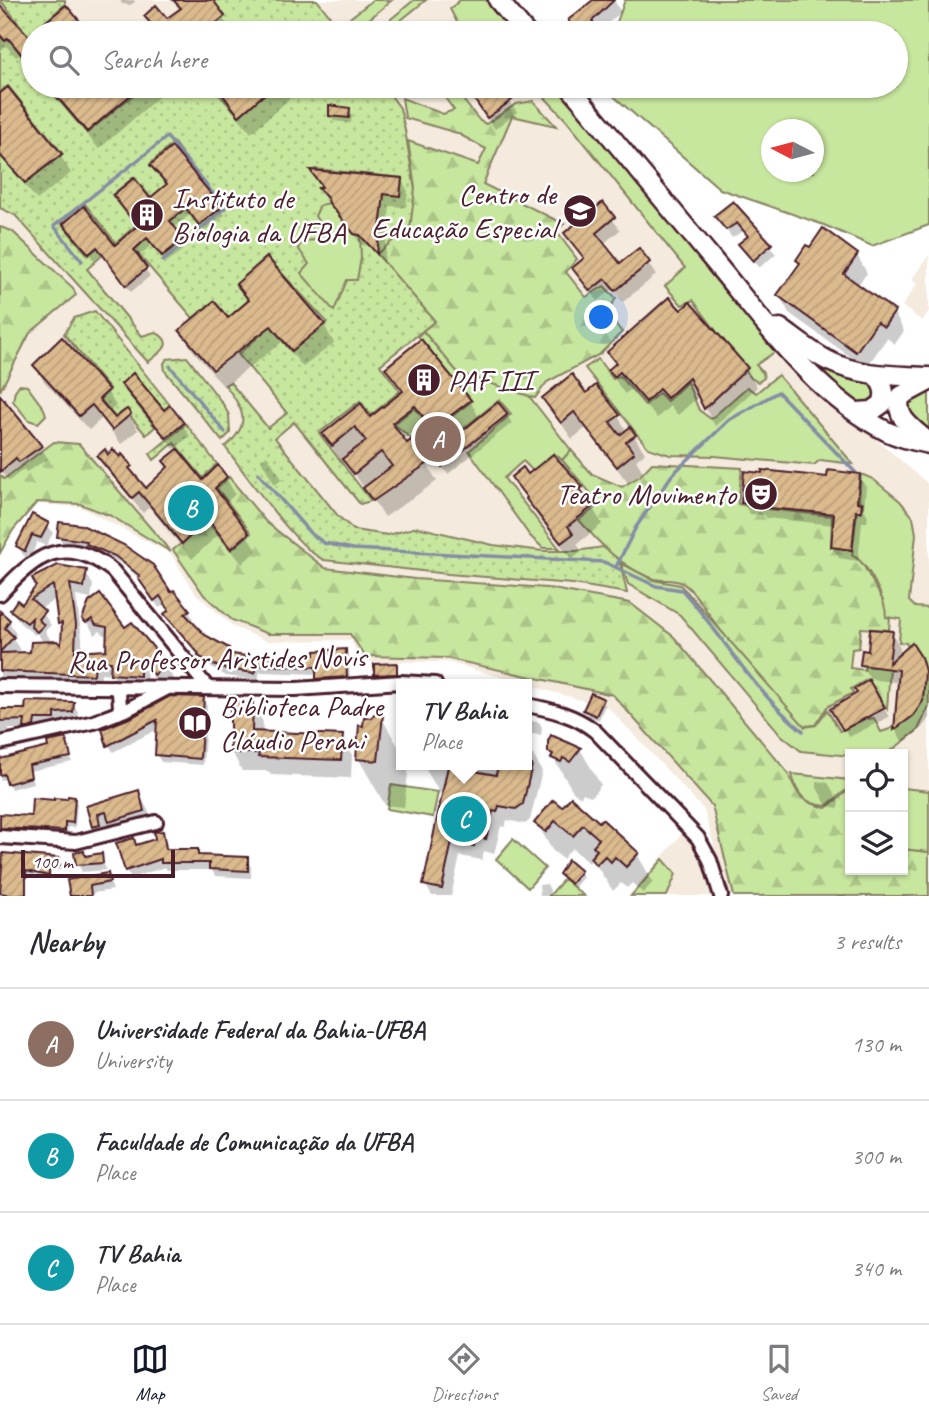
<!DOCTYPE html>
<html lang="en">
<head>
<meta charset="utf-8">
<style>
	:root { --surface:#fff; --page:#f7f7f7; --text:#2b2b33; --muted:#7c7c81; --line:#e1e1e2; --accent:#111827 }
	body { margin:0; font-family:Caveat,sans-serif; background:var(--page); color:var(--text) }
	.controls { position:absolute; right:21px; bottom:21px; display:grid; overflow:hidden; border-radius:0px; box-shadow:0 2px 5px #0004 }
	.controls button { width:63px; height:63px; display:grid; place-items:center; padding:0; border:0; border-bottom:2px solid var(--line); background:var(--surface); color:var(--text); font:35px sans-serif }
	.compass { position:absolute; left:761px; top:119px; width:63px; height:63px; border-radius:50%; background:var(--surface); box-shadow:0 2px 5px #0004; rotate:276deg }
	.scale { position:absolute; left:21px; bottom:18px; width:154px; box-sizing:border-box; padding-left:7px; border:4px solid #4a1f2b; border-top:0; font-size:19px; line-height:24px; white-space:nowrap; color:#4a1f2b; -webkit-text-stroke:5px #fff; paint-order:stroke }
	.you { position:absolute; left:602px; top:318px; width:24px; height:24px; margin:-18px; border:5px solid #fff; border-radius:50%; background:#1a73e8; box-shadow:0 0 0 10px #1a73e833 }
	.badge { display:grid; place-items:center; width:46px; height:46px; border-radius:50%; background:var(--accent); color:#fff; font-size:23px; font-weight:700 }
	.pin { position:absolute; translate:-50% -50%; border:4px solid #fff; box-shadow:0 2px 7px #0006 }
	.popup { position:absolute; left:396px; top:679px; width:136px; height:91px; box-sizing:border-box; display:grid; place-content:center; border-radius:0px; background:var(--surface); filter:drop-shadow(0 2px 5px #0005); font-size:23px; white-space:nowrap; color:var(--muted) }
	.popup b { font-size:26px; color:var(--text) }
	.popup::after { content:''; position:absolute; left:50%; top:100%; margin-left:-14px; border:14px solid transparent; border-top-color:var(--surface) }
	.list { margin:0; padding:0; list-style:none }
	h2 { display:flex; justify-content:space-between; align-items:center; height:91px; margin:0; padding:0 28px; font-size:30px }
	h2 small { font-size:23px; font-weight:400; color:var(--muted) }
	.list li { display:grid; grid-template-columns:46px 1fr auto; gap:21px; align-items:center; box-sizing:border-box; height:112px; padding:0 28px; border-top:2px solid var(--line) }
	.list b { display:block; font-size:26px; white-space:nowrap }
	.list p { margin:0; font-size:23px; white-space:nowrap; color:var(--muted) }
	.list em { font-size:23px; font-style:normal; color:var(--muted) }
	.icon { flex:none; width:38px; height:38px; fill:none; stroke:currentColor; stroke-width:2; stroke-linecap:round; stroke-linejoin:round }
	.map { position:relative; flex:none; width:929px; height:896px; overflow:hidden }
	.search { position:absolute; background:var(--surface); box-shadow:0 2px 5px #0004; left:21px; right:21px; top:21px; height:77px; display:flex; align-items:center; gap:18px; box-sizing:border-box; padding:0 24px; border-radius:38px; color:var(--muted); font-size:26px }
	.sheet { height:427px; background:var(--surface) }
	nav { display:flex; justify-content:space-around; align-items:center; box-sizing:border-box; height:98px; border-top:2px solid var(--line); background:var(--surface); font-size:19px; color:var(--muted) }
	nav a { display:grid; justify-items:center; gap:4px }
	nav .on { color:var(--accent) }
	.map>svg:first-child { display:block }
</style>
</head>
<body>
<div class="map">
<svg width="929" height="896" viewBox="0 0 929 896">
	<defs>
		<pattern id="grass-dots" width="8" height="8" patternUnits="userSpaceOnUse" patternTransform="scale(1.75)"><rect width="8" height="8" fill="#c7e69e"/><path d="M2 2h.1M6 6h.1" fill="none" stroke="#acc588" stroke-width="1.8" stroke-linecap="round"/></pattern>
		<pattern id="forest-firs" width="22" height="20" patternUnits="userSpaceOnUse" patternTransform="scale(1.75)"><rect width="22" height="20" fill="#c7e69e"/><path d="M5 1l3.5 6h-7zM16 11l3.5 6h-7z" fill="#acc588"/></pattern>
		<pattern id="building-hatch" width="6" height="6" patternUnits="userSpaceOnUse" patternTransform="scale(1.75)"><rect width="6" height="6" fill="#dbba8d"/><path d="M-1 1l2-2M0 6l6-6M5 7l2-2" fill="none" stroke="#bd9f7a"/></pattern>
	</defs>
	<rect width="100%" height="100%" fill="#fff"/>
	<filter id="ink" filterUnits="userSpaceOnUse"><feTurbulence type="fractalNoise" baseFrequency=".0143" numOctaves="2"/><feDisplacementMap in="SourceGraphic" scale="14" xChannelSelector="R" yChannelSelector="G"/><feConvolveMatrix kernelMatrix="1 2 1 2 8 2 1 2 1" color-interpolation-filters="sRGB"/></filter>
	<g filter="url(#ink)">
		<!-- built -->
		<g fill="#f4eadd" fill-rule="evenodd">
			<path d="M0,0H489L517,33H33V86H561L823,393L929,485V896H728L704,810L609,708L447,662H361L351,640L267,641L234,627L195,593L171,554L80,507L37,504L13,532L0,555ZM850,754H903V870H850Z"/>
			<path d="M929,255V311L922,321L902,306L917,284L912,279Z"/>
			<path d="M688,827L704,858L714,896H628Z"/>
		</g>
		<!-- grass -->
		<g fill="url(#grass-dots)" stroke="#888264" stroke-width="2" fill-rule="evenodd">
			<path d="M0,0H65V4L16,48L33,69V86H47L87,133L144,86H211L239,116L274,86H384L400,108L405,130L415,190L409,238L378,254L435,321L380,365L400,391L371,415L360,401L319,433L371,501L360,504L294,422L275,438L338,516L354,530L388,535L417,527L493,545L543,551H576L603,547L619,558L627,593L573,584L448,574L324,560C296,548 246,474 225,447C252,424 244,410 225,385L230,382L268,428L287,413L238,354L271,326L291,351L327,322L267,257L236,284L249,300L228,318L214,301L193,318L127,241L130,238L138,247L142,243L140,230L162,256L184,239L163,212L173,218L182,211L177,198L199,225L222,207L174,143L151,163L171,189L167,192L163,187L154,195L156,204L134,177L112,195L136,225L116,243L85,204L62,224L88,255L110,238L115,244L87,269L142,336L155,332C178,344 159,353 148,362L15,215L0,208V155L25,183L63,154L8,86L0,92V36L5,41L22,27ZM315,169L402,178L400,196L384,194L377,253L360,235L354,233L329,203L328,199L318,188L322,187L311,171Z"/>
			<path d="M213,0H317L343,33H268L263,27L256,33H204L225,16Z"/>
			<path d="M95,311L170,405L164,410L133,373L121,384L155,427L146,435L125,410L115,417L100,399L110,390L64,334L74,318Z"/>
			<path d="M187,357L223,404L229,415L230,433L222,441L165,371L164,363L167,359Z"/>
			<path d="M186,424L217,464L203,478L174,443L154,460L150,454Z"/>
		</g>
		<!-- forest -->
		<g fill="url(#forest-firs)" stroke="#888264" stroke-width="2">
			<path d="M436,86H452L480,121L486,124L516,104L533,101L556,126L512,116L483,184L564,224L556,231L577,259L566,272L586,297L604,286L616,298L607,314L622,332L600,354L547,382L535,398L458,373L423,331L435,321L377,254L396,238H409L415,188L408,141L478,165L486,149L457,133L405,118L402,98L443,114L454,110Z"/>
			<path d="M0,227L12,231L73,288L76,295L30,333L0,391Z"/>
			<path d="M54,442L79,444L171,552L111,516L80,504L37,502L13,530L0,553V475L4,479Z"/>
			<path d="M571,450L592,474L622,487L640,476L652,463L742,468L738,504L758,508L832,516L831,547L853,550V555L860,559L886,606V617H890L889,630L861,628L859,648L852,649L850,668L864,670L865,666L890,668L887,709L868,679L851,689L853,693L827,707L815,725L804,726C768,700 743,659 716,624C708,614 693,588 682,583C674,579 663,581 655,579C624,570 599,543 579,520L600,504L562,460Z"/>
			<path d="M229,477L266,522L325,568L415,579L547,588L630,603L674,637L788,773C799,797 799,801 826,808L850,789V870H903V849L929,852V896H734L712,806L613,695L445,658L365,656L350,634H268L232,620L204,595L173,550L208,522L231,550L251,533L217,488Z"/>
		</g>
		<!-- park -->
		<g fill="#c7e69e" stroke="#888264" stroke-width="2" fill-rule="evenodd">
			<path d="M373,0H392L355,31L346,21Z"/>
			<path d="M414,0H426L385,33H374Z"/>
			<path d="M460,0H486L514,33H476L468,24L459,26L450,9Z"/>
			<path d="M625,0H929V225L872,246L824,225L720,189L602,86H896V33H613ZM772,130H814V172H772Z"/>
			<path d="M534,86H559L713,270L776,351L756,365L763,373L764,378L758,382L751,378L693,300L682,305L665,286L685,268L566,120Z"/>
			<path d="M329,203L354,234L360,235L361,258L357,280H347L334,311L301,273L309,264L298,248L303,241L315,240L320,224L315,216L320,205Z"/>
			<path d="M423,331L458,373L529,396L571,450L562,460L554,453L533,471L523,461L504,478L559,548H543L530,536L469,451L511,414L499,400L426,459L413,440L394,424L414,408L434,430L472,401L418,336Z"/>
			<path d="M598,359L613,379L620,376L645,405L659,393L667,401L687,382L699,410L711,419L747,387L756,393L778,375L853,464L820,460L814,465L714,456L670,455L648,448L585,368Z"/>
			<path d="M826,370L872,379L875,395L869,404L858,407L825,384Z"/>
			<path d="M929,381V443L899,401Z"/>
			<path d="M19,385L27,386L44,409L46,415L38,423L28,420L13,401L15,391Z"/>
			<path d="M861,474L873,479L900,501L913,517L916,534L909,601L915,607L929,608V706L918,730L887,754H850V756L801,751L781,735L680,615L628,584L621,563L653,580L680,585L687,592L805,727L816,725L827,710L840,731L866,716L868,719L874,718L881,732L890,729L906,716L914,656L906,643L899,642L901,619L886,617C886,600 868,563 852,555L857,512H862L863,502L859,501Z"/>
			<path d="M792,774L850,780V787L826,806C804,804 796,794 792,774Z"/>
			<path d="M391,785L438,792L433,817L387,809Z"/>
			<path d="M903,788L929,791V852L903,849Z"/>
			<path d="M513,839L545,868L528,888L496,859Z"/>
			<path d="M663,859L676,874L667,896H631Z"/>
			<path d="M564,879L584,896H549Z"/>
		</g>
		<!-- shadow -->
		<g fill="#0003" fill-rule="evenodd">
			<path d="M120,0H134L135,2L130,5L122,4Z"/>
			<path d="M174,0H210L233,33H156L146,16L167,20L180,11Z"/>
			<path d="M596,0H614L621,12L597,33H577L570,21Z"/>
			<path d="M0,8L29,39L33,35V71L19,55L16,57L6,46L0,51Z"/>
			<path d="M45,86H171L99,149Z"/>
			<path d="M213,86H304L251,133Z"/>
			<path d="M464,86H498L517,112L495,129Z"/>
			<path d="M0,95L60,155L71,173L37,200L0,156Z"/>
			<path d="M349,109L352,115L351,123L334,121L330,116Z"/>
			<path d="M157,172L221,208L225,215L204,231L191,214L173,228L187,247L167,262L152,244L137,258L150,276L131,292L102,253L94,260L70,231L115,247L139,227L150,200L168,186Z"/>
			<path d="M401,179L408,191L406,207L390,206L384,263L369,246L362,245L338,215L321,189Z"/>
			<path d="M733,203L776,254L759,268L746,252L749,237L743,231L732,238L716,216Z"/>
			<path d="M602,204L620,230L603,244L620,266L639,251L656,275L623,302L613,289L598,301L574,269L585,260L566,234Z"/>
			<path d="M857,255L867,273L857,286L894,313L904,331L895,344L887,338L866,368L789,313L779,295L801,265L798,260Z"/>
			<path d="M238,284L324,325L334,343L303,367L282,342L224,387L191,348L181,330L228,321L248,303Z"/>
			<path d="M420,342L470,401L480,419L498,404L512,423L448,474L440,464L445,447L426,423L403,440L427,464L437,481L385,517L345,461L343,463L335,452L325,434L370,420L403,393L387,369Z"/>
			<path d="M609,353L747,369L757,387L715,426L699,396L678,415L670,406L657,418L631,389L625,394L620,388L610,370L616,365Z"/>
			<path d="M35,365L107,391L116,406L108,413L114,421L129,415L138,430L121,444L102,418L89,430L43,380Z"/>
			<path d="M124,384L164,413L170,407L190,436L174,449L130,396Z"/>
			<path d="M544,398L618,416L627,432L634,436L645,453L636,460L643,472L628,483L586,428L572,439Z"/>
			<path d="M3,402L41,447L48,459L26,472L24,469L9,481L0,471V405Z"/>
			<path d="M267,455L282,479L275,485L261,460Z"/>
			<path d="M99,456L120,460L122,457L146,491L226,478L235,494L225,504L257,550L242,564L219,534L192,559L149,507L143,513L109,472Z"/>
			<path d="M859,476L866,487L864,509L868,516L867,522H862L858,561L839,558L832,547L835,525L766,518L765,515L749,514L743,502L829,479Z"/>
			<path d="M513,477L581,488L602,524L577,544L582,552L572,559L538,517Z"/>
			<path d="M33,517L48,525L53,533L46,546L37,542L30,559L23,555L18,546Z"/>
			<path d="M82,527L171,594L188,611L193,618L189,621L204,636L228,649L232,656L260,660L317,656L345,651L349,659L350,684L323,686L318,674L260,672L258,680L226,676L205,663L171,622L166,615L171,611L166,603L159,608L140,579L121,563L92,551L90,548L63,544L59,536Z"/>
			<path d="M85,572L93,585L91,599L76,596L82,638V654L107,652L108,638L100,631L95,635L84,618L90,604L125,630L131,625L165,665L173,678L162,687L147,669L146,688L119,686L112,674L101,673V687L0,684V619L9,621L16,634L13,639L20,650L16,654H32L44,643L37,633L35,635L20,623L12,610L22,607L38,586ZM56,599L60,623L63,629V650L46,643L50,639L45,631L51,625L40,609Z"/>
			<path d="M892,633L900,647L899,657L912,646L929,679V718L920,730L903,743L896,730L900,683L870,679L861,665L869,653Z"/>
			<path d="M396,665L399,678L379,679L376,674Z"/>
			<path d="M869,683L889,717L849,737L833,710L859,694Z"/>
			<path d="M203,699L207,706L203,765L161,762L157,755L158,729L113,752L109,745L104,730Z"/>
			<path d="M602,700L605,705L599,720L588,716L585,710Z"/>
			<path d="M73,703L78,712L77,721H59V727H39L38,735L31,736L27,729H9V736H0V711H27Z"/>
			<path d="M252,703L263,722L262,734L342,737L352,755L351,778L271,775L268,771H242L232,752Z"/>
			<path d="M381,717L401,751V765H409L404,807L385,805L358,758L365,728Z"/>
			<path d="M529,721L539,722L542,727L541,735L531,734L528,728Z"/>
			<path d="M552,737L580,749L601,785L591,797L583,793L581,797L574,793L549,751Z"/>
			<path d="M65,740L72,762L30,771L33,783L11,789L7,779L0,780V759L50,748Z"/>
			<path d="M527,754L533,755L542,771L530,820L525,824L507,820L505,827L501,826L494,854L484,851L482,860L460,856L451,896H432L425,884L444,795H441L423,765H468L470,768V765H527Z"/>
			<path d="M817,781L828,783L839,801L838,808L827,806L817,788Z"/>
			<path d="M138,792L148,810L153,829L121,839L116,830L107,832L109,842L104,844L94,826L88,808Z"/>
			<path d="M74,798L77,804L75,828L68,827L67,836L0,834V815L32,817Z"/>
			<path d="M553,802L637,854L653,882L643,893L632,883L627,888L621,883L613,891L592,859L589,863L572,848L563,859L552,850L537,823Z"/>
			<path d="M162,833L166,841L168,851H197L200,857L247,859L251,867V878L215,876L212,870H167L165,867L131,878L126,870L133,840L137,847L157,840Z"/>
			<path d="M101,855L106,870L82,872L78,864L85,858Z"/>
			<path d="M0,859L58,860L61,870H51L50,879L27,875V896H0Z"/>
			<path d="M580,872L583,877L574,888L561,874Z"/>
			<path d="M107,875L113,890L93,893V896H72Z"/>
			<path d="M547,884L550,890V896H540L539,885Z"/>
		</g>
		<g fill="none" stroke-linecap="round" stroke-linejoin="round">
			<!-- stream -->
			<g stroke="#848da5" stroke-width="3.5">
				<path d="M82,261L54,226L167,137L225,208L163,261"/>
				<path d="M170,366L225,432"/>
				<path d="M258,473L310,533L324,543L353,549L604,562L656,586L682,590C724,636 753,692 803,731"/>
				<path d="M616,567L636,527L672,475L729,420L778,392L856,473"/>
			</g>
		</g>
		<!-- building -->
		<g fill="url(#building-hatch)" stroke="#4a1f2b" stroke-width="2">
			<path d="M173,0H213L225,16L204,33H159L144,16L156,5L167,18L181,8Z"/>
			<path d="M593,0H614L592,21L598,33H577L568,20Z"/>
			<path d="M0,5L29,36L66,5L90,33H33V68L8,38L5,41L0,35Z"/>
			<path d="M48,86H141L87,132Z"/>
			<path d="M216,86H274L239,116Z"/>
			<path d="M465,86H500L512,100L487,118Z"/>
			<path d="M8,87L62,154L25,183L0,155V93Z"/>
			<path d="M329,105L350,108L349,118L329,116Z"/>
			<path d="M172,147L222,207L199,225L186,208L170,221L184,239L162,256L147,238L134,250L147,268L126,286L97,247L89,254L63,224L84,206L115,245L137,226L113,195L134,178L150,198L167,184L150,165Z"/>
			<path d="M310,170L402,178L400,196L384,194L377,254L360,235L354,234L329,203L328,199L318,188L322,187Z"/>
			<path d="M733,201L772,244L753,261L738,244L748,236L737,223L726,230L714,216Z"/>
			<path d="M603,202L615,217L596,233L620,263L639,248L650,262L615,291L605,279L590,291L572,268L584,258L564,233Z"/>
			<path d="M823,228L858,254L844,274L895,311L884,327L877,322L856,352L777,295L800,263L796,260L806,245L810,247Z"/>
			<path d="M267,257L325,324L292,351L271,326L213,370L179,330L214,301L228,318L249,300L236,284Z"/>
			<path d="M669,297L681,310L690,302L748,368L704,409L689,378L667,398L659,389L646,402L620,372L614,377L608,370L616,363L607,352Z"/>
			<path d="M62,337L109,390L99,399L115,418L127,409L131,414L112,430L92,405L79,416L33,365Z"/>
			<path d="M421,339L471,400L433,429L415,406L392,423L407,443L411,440L428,463L373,501L363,488L392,466L381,452L354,474L342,459L366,441L355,427L332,446L322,434L361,403L370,417L403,391L385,368Z"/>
			<path d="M133,373L164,410L170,405L184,423L166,438L121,384Z"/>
			<path d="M572,374L586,393L596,385L620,415L610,422L620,435L630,427L636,435L626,442L634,453L617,467L574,412L561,423L542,398Z"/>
			<path d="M0,395L42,446L19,462L16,458L0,472Z"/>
			<path d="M498,402L508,414L442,467L433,455Z"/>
			<path d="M105,449L108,455L113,449L120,457L122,454L132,466L129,468L146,488L168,467L163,461L178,449L203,480L218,465L227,477L215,488L249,533L231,549L208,519L182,544L139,492L132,498L97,456Z"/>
			<path d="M553,454L583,487L580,489L593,506L568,526L573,534L561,543L526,499L527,498L511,477L523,467L528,474Z"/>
			<path d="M762,470L827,477L828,470L860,474L857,502L862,503L861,511H856L852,550L831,547L834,514L758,507V504L741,503L744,471L762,473Z"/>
			<path d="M32,514L49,523L41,538L32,535L25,551L16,546Z"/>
			<path d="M59,522L82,525L124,545L153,565L171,592L174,590L190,610L185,614L205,635L229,648L226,653L259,658V654L292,656L315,655V651L346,649L347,677L316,679V667L256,665L255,673L220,668L198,656L199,654L164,614L169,610L160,596L154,601L138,578L140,576L115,556L86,544L87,541L57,537Z"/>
			<path d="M58,565L87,570L84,587L70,584L76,624L75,652L106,650L107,627L96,625L92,619L86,623L82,619L89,602L100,594L125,627L132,622L167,664L154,675L140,660V676L110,674L111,662L95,661L94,675L0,671V653L30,652L31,642L57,641L61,645L62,623L58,624L53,585L31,599L45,611L38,619L44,625L37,632L31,627L32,618L27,623L10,610L17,600L22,604L36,586L32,578Z"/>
			<path d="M0,611L10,620L5,628L14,637L0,652Z"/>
			<path d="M870,629L893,631L889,663L912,643L921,657L925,671L923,701L913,716L894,730L899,670L860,665L862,650L868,651Z"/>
			<path d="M397,663V674L374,675V664Z"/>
			<path d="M869,680L885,708L843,730L830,709L857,693L854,689Z"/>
			<path d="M591,693L604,699L596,716L583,710Z"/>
			<path d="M170,696L204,697L200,759L155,755L157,720L107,746L102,729L132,717Z"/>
			<path d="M26,701L74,702L73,712L55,713V719H35L34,726L29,728H24L25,720L0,721V709H25Z"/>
			<path d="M230,702H253L252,731L343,735L341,760L258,757L259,753H230Z"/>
			<path d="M376,712L383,715L378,761L356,759L359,725L363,726L364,717L371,718Z"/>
			<path d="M551,735L581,748L570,762L563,758L561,762L551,758L553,754L548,752V741Z"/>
			<path d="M66,738L71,757L29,765L31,777L7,784L4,774L0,775V759L48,747L47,742Z"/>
			<path d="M498,765H532L523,804L516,809L499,806L497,812L493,811L486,839L476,837L474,846L452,841L442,889L423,885L448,766L496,775Z"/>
			<path d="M139,790L144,811L109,822L106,812L98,814L100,825L92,827L86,806Z"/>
			<path d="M68,796L75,797L73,823L65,822V831L0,828V814L31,816L32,798L54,800V798L67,799Z"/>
			<path d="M571,797L599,822L602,819L639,853L626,867L615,857L611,862L605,856L596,865L590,858L597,850L593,846L599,839L583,825L573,836L555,821L546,832L534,823L553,800L562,807Z"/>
			<path d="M163,831L166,849H198V855L248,857V871L209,869V863H161V859L125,871L116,843L134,838L136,845L155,839L154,832Z"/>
			<path d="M84,851L85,856L102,853L103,863L76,865L74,853Z"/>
			<path d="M3,853L59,858L60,866H49V876L26,871V894L5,896L6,894L0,893Z"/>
			<path d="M568,860L581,871L571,884L559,874Z"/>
			<path d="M108,873L110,882L90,886L91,896H70L67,880Z"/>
		</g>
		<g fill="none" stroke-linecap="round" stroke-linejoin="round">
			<!-- minor casing -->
			<g stroke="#4a1f2b" stroke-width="18">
				<g id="minor">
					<path d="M0,594C35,555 65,533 113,571L208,688"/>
					<path d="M0,686L296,689L401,682L435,684"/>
					<path d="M113,687L119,692L120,707L118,713"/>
					<path d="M527,705C552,710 575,715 595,731L698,838L710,860L721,896"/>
					<path d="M0,743L94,722L128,709L166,689"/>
					<path d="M0,837L76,842L156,822"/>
				</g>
			</g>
			<!-- secondary casing -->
			<g stroke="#4a1f2b" stroke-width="23">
				<g id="secondary">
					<path d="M498,0L526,33"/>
					<path d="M569,86C616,142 662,198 708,254C761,317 812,394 888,432C901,438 915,441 929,444"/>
					<path d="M780,328C797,340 813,354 831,362C862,377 895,375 929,377"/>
					<path d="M857,412L872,411L882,404C887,392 883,383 874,374"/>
					<path d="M926,440C912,428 893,416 901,396L929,381"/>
				</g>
			</g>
			<!-- minor -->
			<use href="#minor" stroke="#fff" stroke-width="12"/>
			<!-- secondary -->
			<use href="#secondary" stroke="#fff" stroke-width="18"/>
		</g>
	</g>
	<!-- icons -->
	<defs>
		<g id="school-disc" transform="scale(1.75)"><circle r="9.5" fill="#4a1f2b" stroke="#fff"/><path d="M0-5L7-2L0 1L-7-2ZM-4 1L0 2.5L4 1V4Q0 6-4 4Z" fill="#fff"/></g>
		<g id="building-disc" transform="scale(1.75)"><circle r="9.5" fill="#4a1f2b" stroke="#fff"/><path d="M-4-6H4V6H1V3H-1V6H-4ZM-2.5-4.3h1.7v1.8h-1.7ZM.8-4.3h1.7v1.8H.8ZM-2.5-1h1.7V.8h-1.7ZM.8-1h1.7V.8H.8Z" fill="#fff"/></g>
		<g id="theatre-disc" transform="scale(1.75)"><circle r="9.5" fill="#4a1f2b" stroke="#fff"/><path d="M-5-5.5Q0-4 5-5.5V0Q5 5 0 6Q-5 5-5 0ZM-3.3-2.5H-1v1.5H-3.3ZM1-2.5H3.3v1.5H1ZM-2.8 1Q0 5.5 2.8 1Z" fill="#fff"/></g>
		<g id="library-disc" transform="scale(1.75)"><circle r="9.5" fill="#4a1f2b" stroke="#fff"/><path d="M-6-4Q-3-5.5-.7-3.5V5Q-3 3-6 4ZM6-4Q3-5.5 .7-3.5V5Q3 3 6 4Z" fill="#fff"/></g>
	</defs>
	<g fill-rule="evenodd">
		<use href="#school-disc" x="580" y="211"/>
		<use href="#building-disc" x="147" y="215"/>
		<use href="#building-disc" x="424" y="380"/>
		<use href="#theatre-disc" x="761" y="494"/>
		<use href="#library-disc" x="195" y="723"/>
	</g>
	<g text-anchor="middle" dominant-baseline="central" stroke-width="5" stroke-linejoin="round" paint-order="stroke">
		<!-- poi labels -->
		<g font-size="30" fill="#4a1f2b" stroke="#fff" text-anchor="start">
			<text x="556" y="194" text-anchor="end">Centro de<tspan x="556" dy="34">Educação Especial</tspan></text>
			<text x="172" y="198">Instituto de<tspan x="172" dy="34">Biologia da UFBA</tspan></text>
			<text x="448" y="380">PAF III</text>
			<text x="736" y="494" text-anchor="end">Teatro Movimento</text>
			<text x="220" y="706">Biblioteca Padre<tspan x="220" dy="34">Cláudio Perani</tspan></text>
		</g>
		<!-- street labels -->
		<g font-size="30" fill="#4a1f2b" stroke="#fff">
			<text transform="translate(217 659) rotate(-1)">Rua Professor Aristides Novis</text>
		</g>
	</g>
</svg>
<div class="controls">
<button><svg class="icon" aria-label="locate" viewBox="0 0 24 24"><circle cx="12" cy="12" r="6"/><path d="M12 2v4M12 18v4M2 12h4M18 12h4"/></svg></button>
<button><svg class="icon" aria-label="layers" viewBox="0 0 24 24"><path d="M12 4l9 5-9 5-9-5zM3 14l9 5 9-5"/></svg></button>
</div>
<svg class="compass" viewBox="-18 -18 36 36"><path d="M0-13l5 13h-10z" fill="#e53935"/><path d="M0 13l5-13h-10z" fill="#7c7c81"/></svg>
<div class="scale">100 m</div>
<div class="you"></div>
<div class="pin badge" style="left:438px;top:439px;background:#8d6e63">A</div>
<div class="pin badge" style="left:191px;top:508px;background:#0f9aa8">B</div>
<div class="pin badge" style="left:464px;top:819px;background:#0f9aa8">C</div>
<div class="popup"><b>TV Bahia</b>Place</div>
<div class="search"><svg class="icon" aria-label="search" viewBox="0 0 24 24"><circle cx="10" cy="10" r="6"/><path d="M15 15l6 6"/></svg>Search here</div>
</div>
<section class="sheet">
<h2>Nearby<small>3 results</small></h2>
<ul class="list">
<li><span class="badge" style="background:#8d6e63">A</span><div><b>Universidade Federal da Bahia-UFBA</b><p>University</p></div><em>130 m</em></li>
<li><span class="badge" style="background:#0f9aa8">B</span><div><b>Faculdade de Comunicação da UFBA</b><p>Place</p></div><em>300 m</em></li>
<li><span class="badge" style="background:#0f9aa8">C</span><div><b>TV Bahia</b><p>Place</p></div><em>340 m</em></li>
</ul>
</section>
<nav>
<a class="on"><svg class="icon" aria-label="map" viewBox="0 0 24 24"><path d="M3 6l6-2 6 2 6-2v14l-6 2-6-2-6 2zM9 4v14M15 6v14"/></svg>Map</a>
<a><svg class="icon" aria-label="directions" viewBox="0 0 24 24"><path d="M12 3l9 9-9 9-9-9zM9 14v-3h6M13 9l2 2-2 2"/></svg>Directions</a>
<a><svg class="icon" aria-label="saved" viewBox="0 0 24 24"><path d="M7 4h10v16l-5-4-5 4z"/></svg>Saved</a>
</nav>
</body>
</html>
